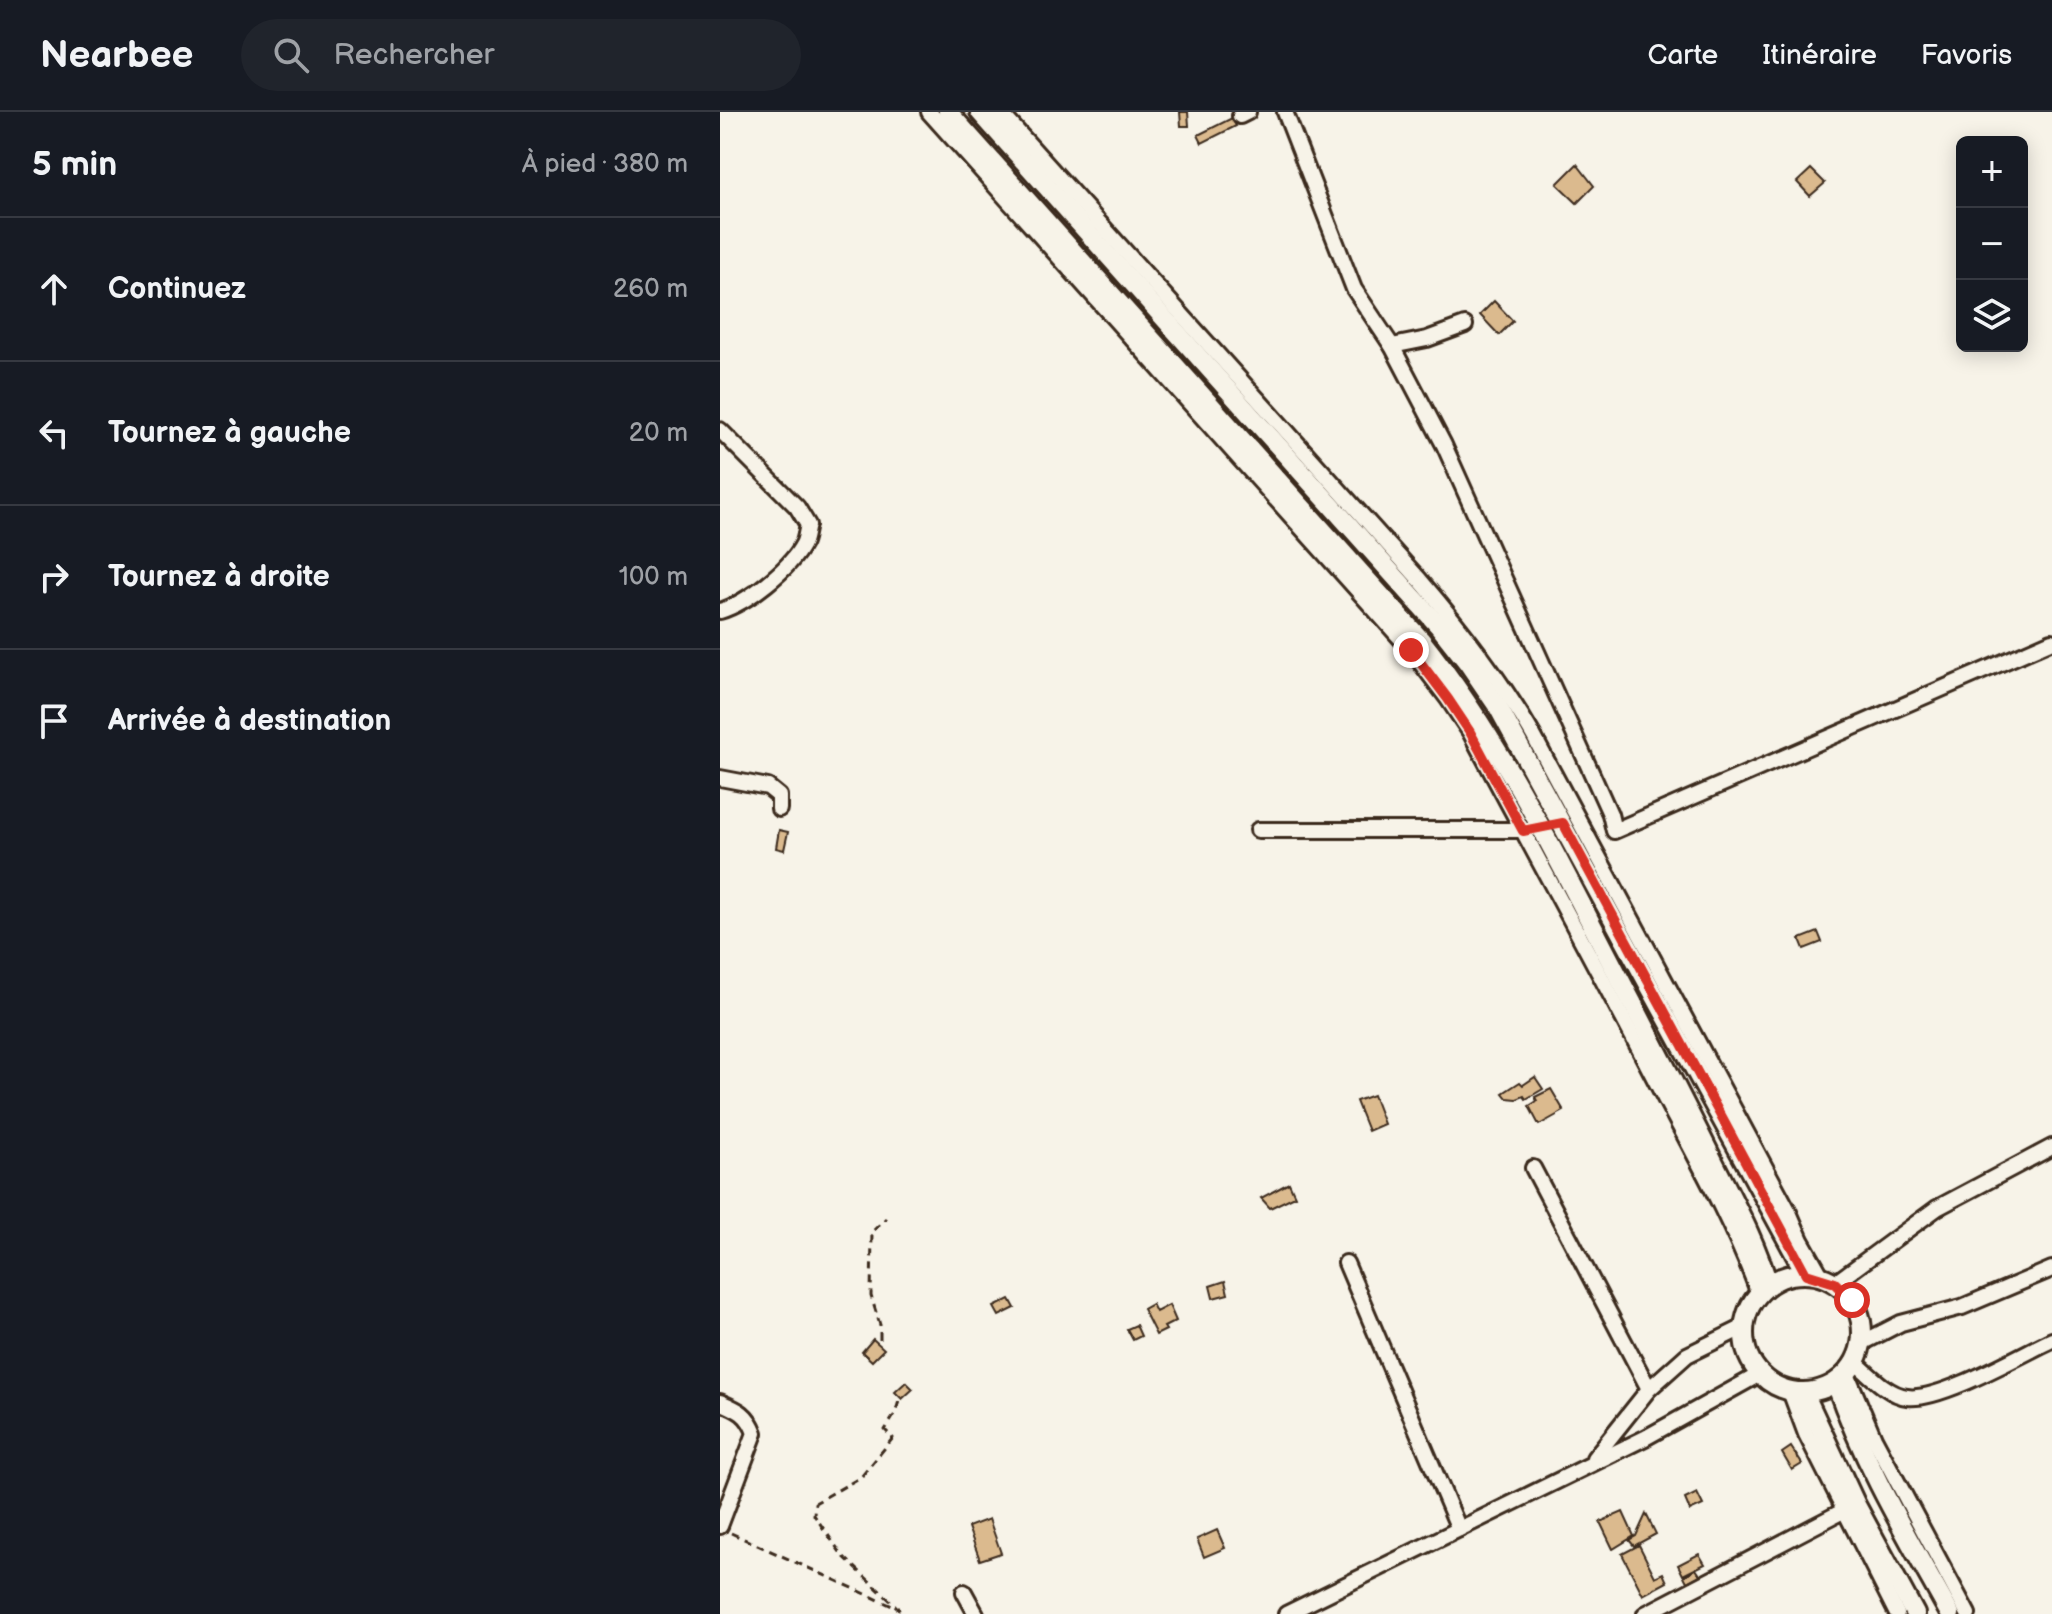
<!DOCTYPE html>
<html lang="fr">
<head>
<meta charset="utf-8">
<style>
	:root { --surface:#171b24; --page:#20242c; --text:#f1f3f6; --muted:#9ea1a6; --line:#363941 }
	body { margin:0; font-family:"Balsamiq Sans",sans-serif; background:var(--page); color:var(--text) }
	.controls { position:absolute; right:24px; top:24px; display:grid; overflow:hidden; border-radius:12px; box-shadow:0 4px 20px #0003 }
	.controls button { width:72px; height:72px; display:grid; place-items:center; padding:0; border:0; border-bottom:2px solid var(--line); background:var(--surface); color:var(--text); font:40px sans-serif }
	.stop { position:absolute; width:24px; height:24px; margin:-18px; border:6px solid #d93025; border-radius:50%; background:#fff }
	.stop.end { background:#d93025; border-color:#fff; box-shadow:0 2px 8px #0008 }
	.list { margin:0; padding:0; list-style:none }
	h2 { display:flex; justify-content:space-between; align-items:center; height:104px; margin:0; padding:0 32px; font-size:34px }
	h2 small { font-size:26px; font-weight:400; color:var(--muted) }
	.list li { display:grid; grid-template-columns:52px 1fr auto; gap:24px; align-items:center; box-sizing:border-box; height:144px; padding:0 32px; border-top:2px solid var(--line) }
	.list b { display:block; font-size:30px; white-space:nowrap }
	.list em { font-size:26px; font-style:normal; color:var(--muted) }
	.icon { flex:none; width:44px; height:44px; fill:none; stroke:currentColor; stroke-width:2; stroke-linecap:round; stroke-linejoin:round }
	.map { position:relative; flex:none; width:1332px; height:1502px; overflow:hidden }
	header { display:flex; align-items:center; gap:48px; box-sizing:border-box; height:112px; padding:0 40px; background:var(--surface); border-bottom:2px solid var(--line) }
	header strong { font-size:38px }
	nav { display:flex; gap:44px; margin-inline-start:auto; font-size:28px }
	.search { width:560px; height:72px; background:var(--page); display:flex; align-items:center; gap:20px; box-sizing:border-box; padding:0 28px; border-radius:44px; color:var(--muted); font-size:30px }
	main { display:flex }
	aside { flex:1; background:var(--surface) }
	.map>svg:first-child { display:block }
</style>
</head>
<body>
<header>
<strong>Nearbee</strong>
<div class="search"><svg class="icon" aria-label="search" viewBox="0 0 24 24"><circle cx="10" cy="10" r="6"/><path d="M15 15l6 6"/></svg>Rechercher</div>
<nav><a>Carte</a><a>Itinéraire</a><a>Favoris</a></nav>
</header>
<main>
<aside>
<h2>5 min<small>À pied · 380 m</small></h2>
<ul class="list">
<li><svg class="icon" aria-label="ahead" viewBox="0 0 24 24"><path d="M12 20V5M6 11l6-6 6 6"/></svg><div><b>Continuez</b></div><em>260 m</em></li>
<li><svg class="icon" aria-label="left" viewBox="0 0 24 24"><path d="M17 20v-9H6M10 6l-5 5 5 5"/></svg><div><b>Tournez à gauche</b></div><em>20 m</em></li>
<li><svg class="icon" aria-label="right" viewBox="0 0 24 24"><path d="M7 20v-9h11M14 6l5 5-5 5"/></svg><div><b>Tournez à droite</b></div><em>100 m</em></li>
<li><svg class="icon" aria-label="arrive" viewBox="0 0 24 24"><path d="M6 21V4h12l-3 4 3 4H6"/></svg><div><b>Arrivée à destination</b></div></li>
</ul>
</aside>
<div class="map">
<svg width="1332" height="1502" viewBox="0 0 1332 1502">
	<rect width="100%" height="100%" fill="#f7f3e8"/>
	<filter id="ink" filterUnits="userSpaceOnUse"><feTurbulence type="fractalNoise" baseFrequency=".0125" numOctaves="2"/><feDisplacementMap in="SourceGraphic" scale="16" xChannelSelector="R" yChannelSelector="G"/><feConvolveMatrix kernelMatrix="1 2 1 2 8 2 1 2 1" color-interpolation-filters="sRGB"/></filter>
	<g filter="url(#ink)">
		<!-- building -->
		<g fill="#dbba8e" stroke="#3b2a1e" stroke-width="2">
			<path d="M460,0H468L469,14H461Z"/>
			<path d="M512,6L516,14L482,31L478,23Z"/>
			<path d="M857,52L874,74L857,91L837,72Z"/>
			<path d="M1091,57L1105,71L1090,84L1077,70Z"/>
			<path d="M774,189L793,209L779,223L760,203Z"/>
			<path d="M59,718L68,720L64,738L56,736Z"/>
			<path d="M1098,820L1102,830L1084,837L1080,827Z"/>
			<path d="M815,965L823,977L806,987L804,984L797,987L787,986L783,981L800,970L803,973Z"/>
			<path d="M831,977L844,999L819,1013L809,994L817,989L815,985Z"/>
			<path d="M653,983L664,1012L648,1019L636,989Z"/>
			<path d="M569,1071L575,1084L550,1096L541,1086Z"/>
			<path d="M505,1169L508,1182L493,1186L490,1174Z"/>
			<path d="M290,1187L295,1196L279,1204L274,1195Z"/>
			<path d="M432,1192L436,1200L449,1193L456,1209L444,1215L446,1218L436,1223L423,1197Z"/>
			<path d="M416,1213L421,1224L413,1228L407,1217Z"/>
			<path d="M153,1227L164,1237L152,1249L142,1240Z"/>
			<path d="M186,1270L193,1277L182,1287L175,1280Z"/>
			<path d="M1071,1335L1082,1352L1072,1358L1062,1341Z"/>
			<path d="M977,1381L983,1393L970,1399L965,1387Z"/>
			<path d="M903,1400L914,1424L893,1437L880,1410Z"/>
			<path d="M926,1402L936,1422L914,1434L909,1428L916,1424Z"/>
			<path d="M269,1407L281,1441L260,1448L248,1415Z"/>
			<path d="M497,1418L505,1436L484,1445L477,1427Z"/>
			<path d="M919,1433L935,1465L943,1461L947,1470L923,1483L902,1442Z"/>
			<path d="M979,1442L985,1452L963,1463L958,1453Z"/>
			<path d="M976,1457L980,1463L967,1470L964,1464Z"/>
		</g>
		<g fill="none" stroke-linecap="round" stroke-linejoin="round">
			<!-- minor casing -->
			<g stroke="#3b2a1e" stroke-width="20">
				<g id="minor">
					<path d="M209,0L691,538L728,587L750,620C814,740 879,859 941,979C976,1046 1013,1111 1039,1182"/>
					<path d="M280,0L700,468C742,517 781,567 813,623L1068,1098L1081,1128L1102,1165"/>
					<path d="M565,0L634,177L672,234"/>
					<path d="M520,4L528,0"/>
					<path d="M745,213L707,227L672,234L724,333L890,702L894,719L1332,529"/>
					<path d="M0,318L77,395L88,413C86,419 86,427 83,432C70,457 27,491 0,499"/>
					<path d="M0,666L48,675L59,684V697"/>
					<path d="M538,718H809"/>
					<path d="M813,1056L929,1277"/>
					<path d="M626,1151L739,1417"/>
					<path d="M1115,1171L1217,1096L1332,1035"/>
					<path d="M1142,1231L1181,1211L1242,1195L1332,1157"/>
					<path d="M1135,1250C1149,1262 1168,1283 1187,1285C1219,1290 1300,1243 1332,1228"/>
					<path d="M1127,1262L1154,1326L1248,1502"/>
					<path d="M1070,1279L1086,1322L1177,1502"/>
					<path d="M0,1290C19,1298 28,1302 35,1321L0,1414"/>
					<path d="M874,1346L929,1277L967,1243L1024,1215"/>
					<path d="M244,1480L256,1502"/>
					<path d="M566,1502L925,1326L1040,1262"/>
					<path d="M925,1502L1123,1399"/>
				</g>
			</g>
			<!-- major casing -->
			<g stroke="#3b2a1e" stroke-width="24">
				<g id="major">
					<path d="M228,0L700,527C789,638 848,770 914,894C941,946 968,998 994,1051C1014,1091 1036,1130 1048,1173"/>
					<path d="M260,0L718,513L748,551L778,595L1086,1162"/>
					<circle cx="1083" cy="1221" r="59"/>
					<path d="M1116,1271C1144,1353 1188,1426 1230,1502"/>
					<path d="M1084,1281L1136,1393L1195,1502"/>
				</g>
			</g>
			<!-- path -->
			<g stroke="#3b2a1e" stroke-width="3" stroke-dasharray="8 6" stroke-linecap="butt">
				<path d="M160,1228V1213L151,1184L152,1120L166,1106"/>
				<path d="M11,1421L179,1497L122,1443L94,1403L95,1391L141,1365L173,1326L165,1318L175,1302L179,1289"/>
			</g>
			<!-- minor -->
			<use href="#minor" stroke="#f7f3e8" stroke-width="14"/>
			<!-- major -->
			<use href="#major" stroke="#f7f3e8" stroke-width="18"/>
		</g>
	</g>
	<g fill="none" stroke-linecap="round" stroke-linejoin="round" filter="url(#ink)">
		<!-- route -->
		<path stroke="#d93025" stroke-width="10" d="M691,538L728,587L750,620L803,719L843,711L1086,1162L1115,1171L1132,1188"/>
	</g>
</svg>
<div class="controls">
<button>+</button>
<button>−</button>
<button><svg class="icon" aria-label="layers" viewBox="0 0 24 24"><path d="M12 4l9 5-9 5-9-5zM3 14l9 5 9-5"/></svg></button>
</div>
<div class="stop" style="left:1132px;top:1188px"></div>
<div class="stop end" style="left:691px;top:538px"></div>
</div>
</main>
</body>
</html>
